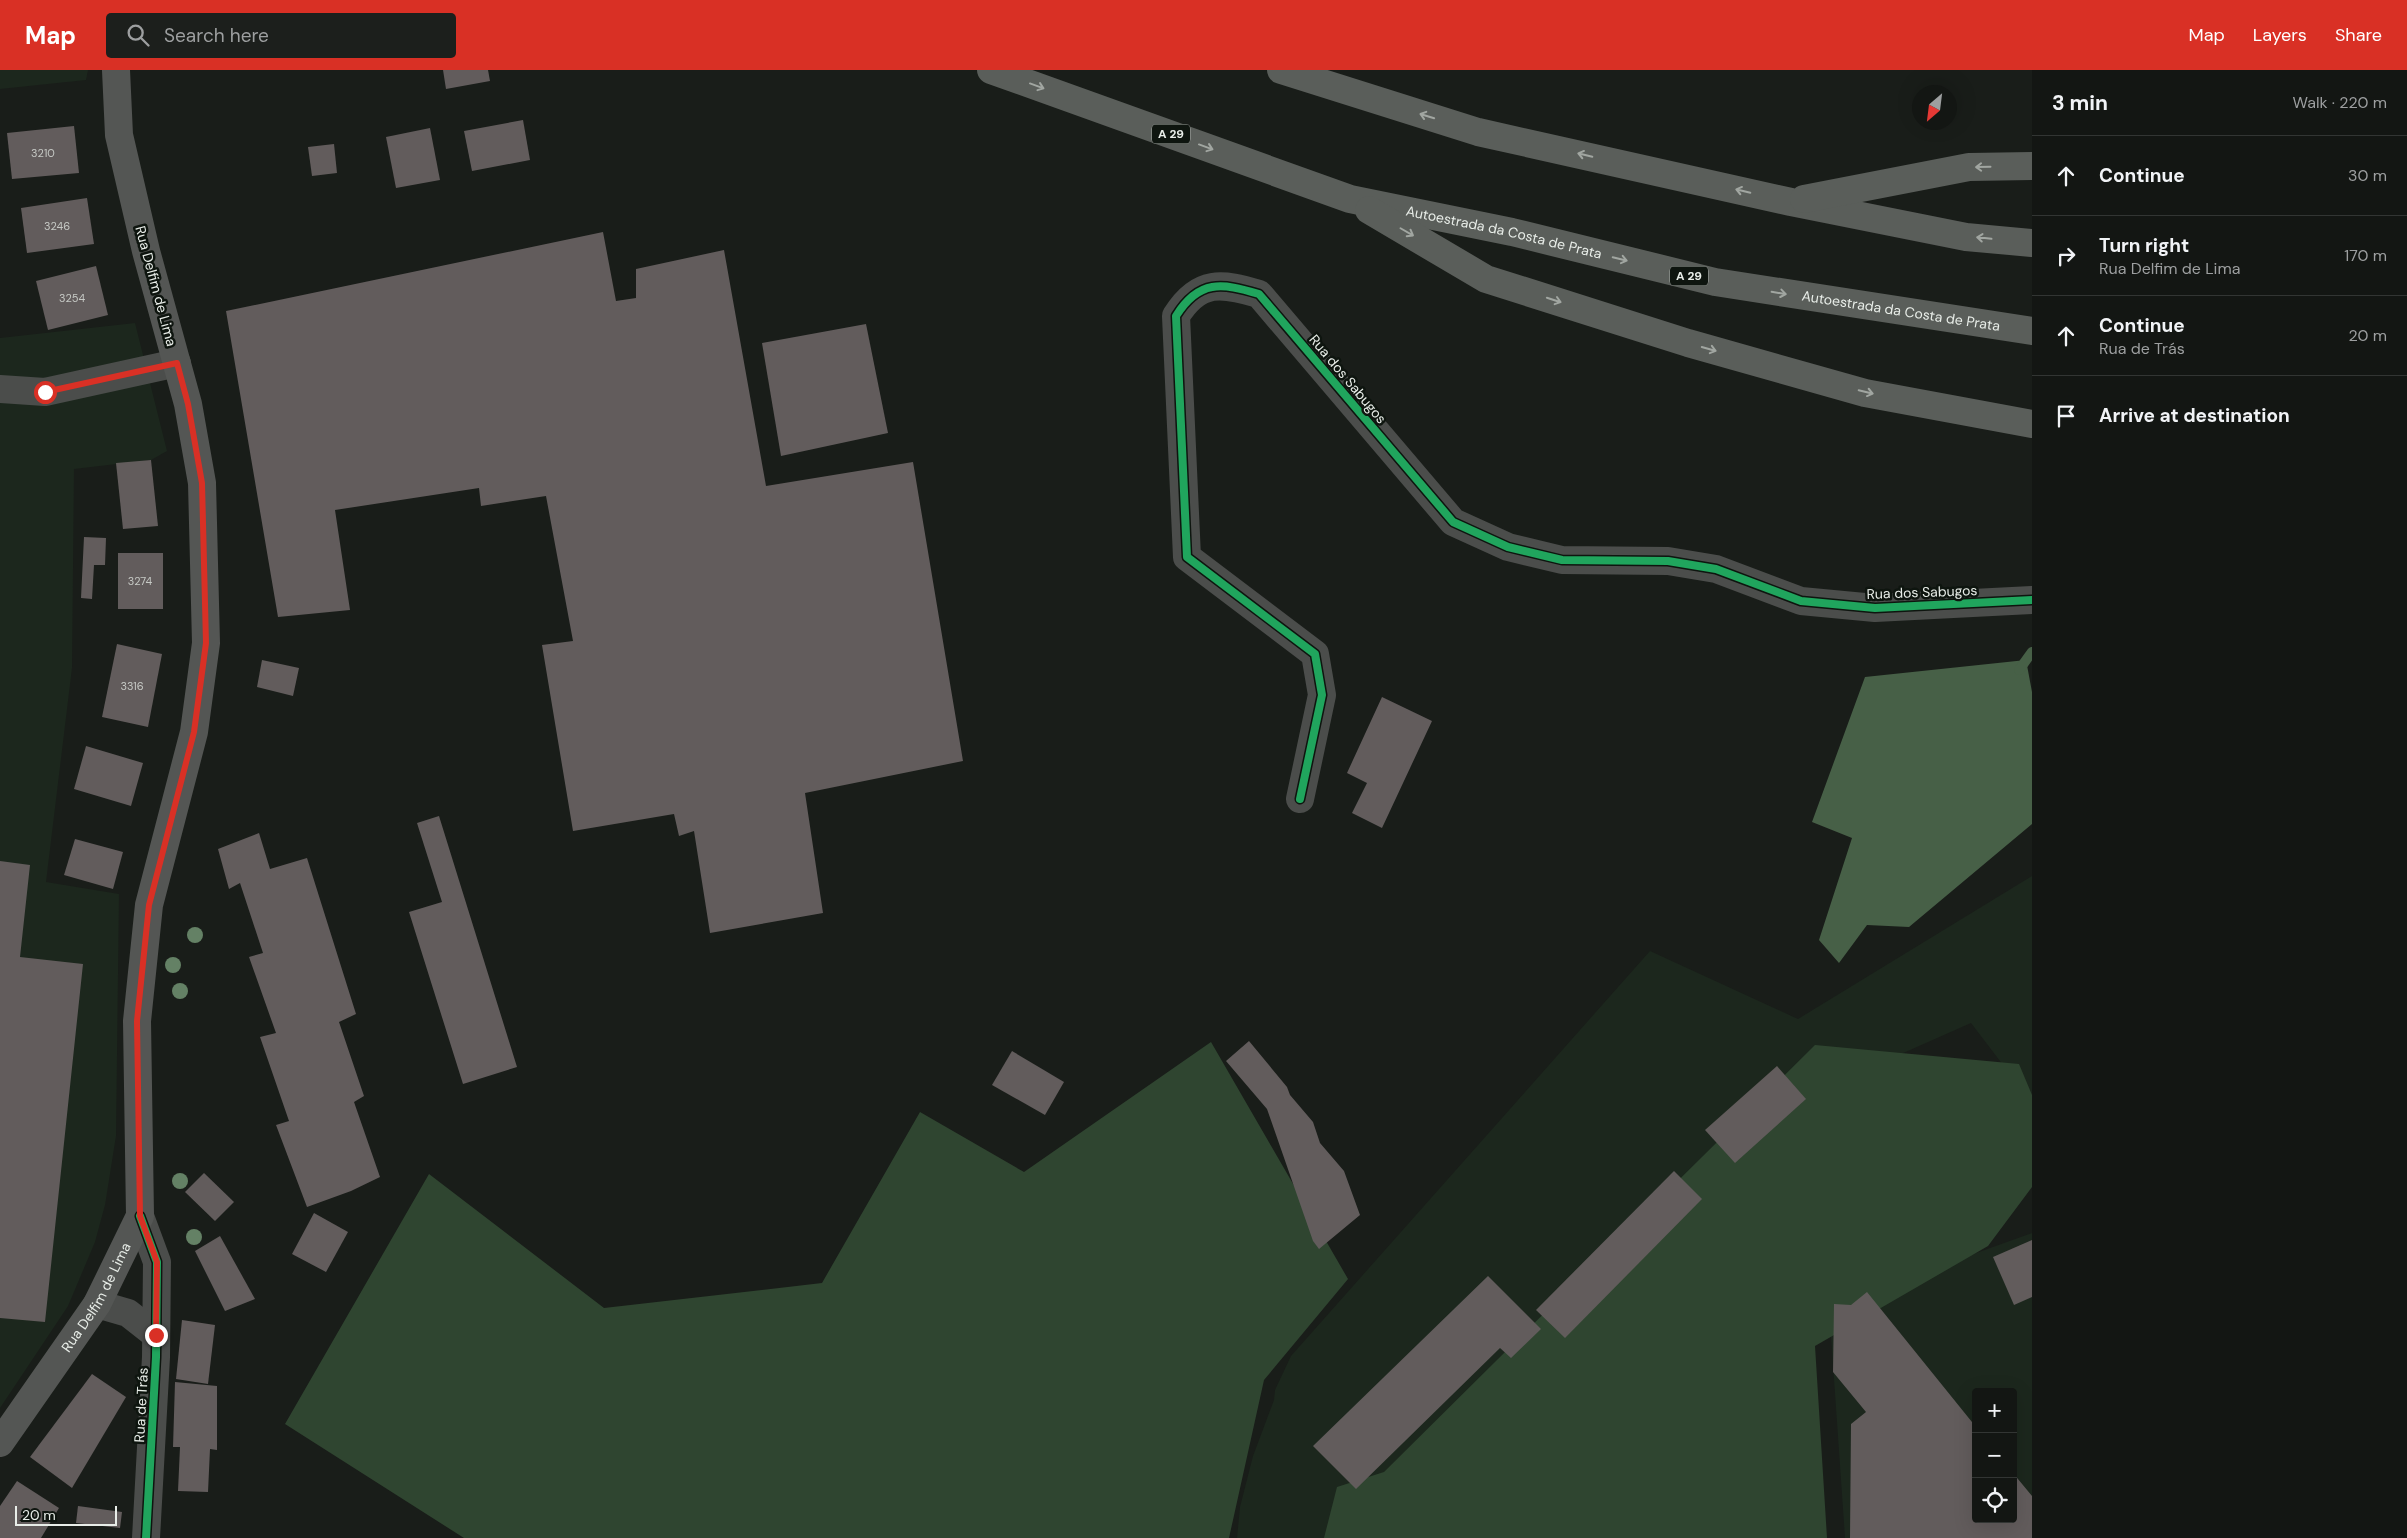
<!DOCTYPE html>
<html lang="en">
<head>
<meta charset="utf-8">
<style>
	:root { --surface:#131613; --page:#1c1f1c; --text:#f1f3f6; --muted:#9d9fa0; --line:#323533; --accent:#d93025 }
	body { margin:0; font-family:"DM Sans",sans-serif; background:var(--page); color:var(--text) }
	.controls { position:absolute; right:15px; bottom:15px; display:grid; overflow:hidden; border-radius:5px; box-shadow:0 5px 20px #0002 }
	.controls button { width:45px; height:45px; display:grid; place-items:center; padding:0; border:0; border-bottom:1px solid var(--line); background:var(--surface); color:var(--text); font:25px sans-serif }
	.compass { position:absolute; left:1912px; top:15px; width:45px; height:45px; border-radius:50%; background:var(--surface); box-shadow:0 5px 20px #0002; rotate:208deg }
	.scale { position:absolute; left:15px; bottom:12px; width:102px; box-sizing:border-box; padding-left:5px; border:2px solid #e8ede8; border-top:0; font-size:14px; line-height:18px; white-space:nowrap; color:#e8ede8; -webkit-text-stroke:4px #0e150f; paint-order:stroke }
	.stop { position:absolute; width:15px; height:15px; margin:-11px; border:4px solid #d93025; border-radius:50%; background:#fff }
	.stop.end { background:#d93025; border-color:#fff; box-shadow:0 1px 5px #0008 }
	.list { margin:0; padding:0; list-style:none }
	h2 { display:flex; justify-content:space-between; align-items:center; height:65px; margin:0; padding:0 20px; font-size:21px }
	h2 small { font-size:16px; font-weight:400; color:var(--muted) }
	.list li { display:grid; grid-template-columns:32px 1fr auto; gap:15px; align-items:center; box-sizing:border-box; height:80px; padding:0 20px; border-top:1px solid var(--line) }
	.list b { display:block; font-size:19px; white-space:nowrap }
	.list p { margin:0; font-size:16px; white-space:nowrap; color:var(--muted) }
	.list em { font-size:16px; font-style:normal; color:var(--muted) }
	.icon { flex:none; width:28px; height:28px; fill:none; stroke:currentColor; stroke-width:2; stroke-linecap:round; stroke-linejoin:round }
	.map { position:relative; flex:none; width:2032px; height:1468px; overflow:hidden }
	header { display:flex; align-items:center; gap:30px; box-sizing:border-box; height:70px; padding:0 25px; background:var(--accent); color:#fff }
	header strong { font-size:24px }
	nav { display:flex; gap:28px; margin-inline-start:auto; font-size:18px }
	.search { width:350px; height:45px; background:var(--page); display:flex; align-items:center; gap:12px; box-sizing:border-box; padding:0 18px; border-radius:5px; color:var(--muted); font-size:19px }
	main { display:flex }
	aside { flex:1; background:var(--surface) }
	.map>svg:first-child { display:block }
</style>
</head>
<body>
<header>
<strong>Map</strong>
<div class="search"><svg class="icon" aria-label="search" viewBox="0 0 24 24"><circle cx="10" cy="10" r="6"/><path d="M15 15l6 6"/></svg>Search here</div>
<nav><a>Map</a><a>Layers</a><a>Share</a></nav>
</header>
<main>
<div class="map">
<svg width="2032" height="1468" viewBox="0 0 2032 1468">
	<rect width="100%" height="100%" fill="#191d19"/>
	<!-- built -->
	<g fill="#1c271d" fill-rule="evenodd">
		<path d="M0,0H88L86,10L0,19Z"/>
		<path d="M135,253L167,381L151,390L74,399L72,598L46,812L119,824L116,1066L105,1135L95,1172L68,1236L0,1338V268Z"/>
		<path d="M2032,806V1033L1971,953L1822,1019L1348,1468H1237L1240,1437L1253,1386L1274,1330L1275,1320L1291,1286L1650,881L1798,949Z"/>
		<path d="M2032,1163V1468H1845L1829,1236ZM1976,1322H2013V1449H1976Z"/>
	</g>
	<!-- green -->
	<g fill="#2f4530">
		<path d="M1211,972L1348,1209L1264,1310L1229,1468H464L285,1354L429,1104L604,1238L822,1213L920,1042L1024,1102Z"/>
		<path d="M1815,975L2019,994L2032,1025V1117L1988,1176L1815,1276L1827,1468H1324L1337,1417L1384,1402Z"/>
	</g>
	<!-- water -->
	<path fill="#476047" d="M2026,590L2032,622V754L1909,857L1867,855L1839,893L1819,870L1852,768L1812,752L1865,607Z"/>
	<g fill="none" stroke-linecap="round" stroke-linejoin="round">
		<!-- stream -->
		<path stroke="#476047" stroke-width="10" d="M2019,600L2032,582"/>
	</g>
	<!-- building -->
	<g fill="#625c5c">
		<path d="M443,0H488L490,11L446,19Z"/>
		<path d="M523,50L530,90L472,101L464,61Z"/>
		<path d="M74,56L79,103L12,109L7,63Z"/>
		<path d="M430,58L440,110L396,118L386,67Z"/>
		<path d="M334,74L337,103L312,106L308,77Z"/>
		<path d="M87,128L94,174L27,183L21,138Z"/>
		<path d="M603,162L616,231L636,228V199L724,180L766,416L913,392L963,691L805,723L823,843L710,863L694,761L679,766L674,744L573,761L542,575L573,571L546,426L481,436L479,418L335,440L350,540L278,547L226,241Z"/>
		<path d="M96,196L108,245L48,260L36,211Z"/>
		<path d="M866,254L888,363L781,386L762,273Z"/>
		<path d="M151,390L158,456L123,459L116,393Z"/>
		<path d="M84,467L106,468L105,495H94L92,529L81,528Z"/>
		<rect x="118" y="483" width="45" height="56"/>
		<path d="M117,574L162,584L148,657L102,647Z"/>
		<path d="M262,590L299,598L293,626L257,617Z"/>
		<path d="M1382,627L1432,651L1382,758L1352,743L1367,713L1347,703Z"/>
		<path d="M86,676L143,693L131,736L74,719Z"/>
		<path d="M439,746L517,997L463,1014L409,842L442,832L417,753Z"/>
		<path d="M259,763L270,799L307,788L356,944L339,952L364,1026L354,1032L380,1107L351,1121L307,1137L276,1055L289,1051L260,967L276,963L249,887L263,883L240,813L229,819L218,779Z"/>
		<path d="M75,769L123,782L113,819L64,805Z"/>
		<path d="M0,791L30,795L20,887L83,894L45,1252L0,1248Z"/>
		<path d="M1249,971L1287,1017L1290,1025L1313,1052L1320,1073L1344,1101L1360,1145L1319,1179L1313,1171L1267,1039L1226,991Z"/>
		<path d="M1012,981L1064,1012L1045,1045L992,1015Z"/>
		<path d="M1777,996L1806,1029L1735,1093L1705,1060Z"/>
		<path d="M1674,1101L1702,1129L1565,1268L1536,1240Z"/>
		<path d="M204,1103L234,1132L215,1151L185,1122Z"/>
		<path d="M314,1143L348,1162L326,1202L292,1184Z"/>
		<path d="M220,1166L255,1229L225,1241L195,1181Z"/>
		<path d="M2032,1170V1227L2014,1235L1993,1187Z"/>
		<path d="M1488,1206L1541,1259L1511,1288L1500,1278L1356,1419L1313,1376Z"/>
		<path d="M1867,1222L1976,1357V1449H2013V1403L2032,1426V1468H1850L1851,1354L1866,1342L1833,1302L1834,1234L1851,1235Z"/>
		<path d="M182,1250L215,1255L208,1314L176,1309Z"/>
		<path d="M92,1304L126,1327L72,1418L30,1387Z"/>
		<path d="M175,1312L217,1316V1380L210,1379L208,1422L178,1421L180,1377H173Z"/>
		<path d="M17,1411L59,1438L41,1468H0V1436Z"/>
		<path d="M78,1436L122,1442L120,1458L76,1453Z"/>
	</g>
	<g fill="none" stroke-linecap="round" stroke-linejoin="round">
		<!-- minor -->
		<g stroke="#4b4d4b" stroke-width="28">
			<path d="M0,319L45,322L177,293"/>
			<path d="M1300,729L1322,625L1315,584L1187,487L1176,246C1199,209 1222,213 1259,224L1453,452L1508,477L1562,490L1668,491L1716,499L1801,531L1875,538L2032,530"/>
			<path d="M140,1146L157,1192L156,1287L146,1468"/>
			<path d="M97,1234L128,1243L156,1265"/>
		</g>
		<!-- major -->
		<path stroke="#545654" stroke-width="28" id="s1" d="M0,1373L97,1234L140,1146L137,951L149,835L194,662L206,573L202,413L188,334L146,181L119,65L116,0"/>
		<!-- highway -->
		<g stroke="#5a5e5a" stroke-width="28">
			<path id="s2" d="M991,0L1350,129L1512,162L1715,212L2032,261"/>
			<path d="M1281,0L1478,62L1791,132L1966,167L2032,173"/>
			<path d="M1804,129L1969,97L2032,96"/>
			<path d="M1369,140L1486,209L1688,273L1865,323L2032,354"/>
		</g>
		<!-- cycleway casing -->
		<g stroke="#0e150f" stroke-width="11">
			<g id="cycleway">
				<path d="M1300,729L1322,625L1315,584L1187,487L1176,246C1199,209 1222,213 1259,224L1453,452L1508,477L1562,490L1668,491L1716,499L1801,531L1875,538L2032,530"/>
				<path d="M140,1146L157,1192L156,1287L146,1468"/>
			</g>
		</g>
		<!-- cycleway -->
		<use href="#cycleway" stroke="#20a55d" stroke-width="8"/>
	</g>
	<!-- trees -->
	<g fill="#648165">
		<circle cx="195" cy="865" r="8"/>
		<circle cx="173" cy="895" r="8"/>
		<circle cx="180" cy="921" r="8"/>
		<circle cx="180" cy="1111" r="8"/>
		<circle cx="194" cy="1167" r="8"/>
	</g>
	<!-- one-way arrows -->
	<defs><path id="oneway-shaft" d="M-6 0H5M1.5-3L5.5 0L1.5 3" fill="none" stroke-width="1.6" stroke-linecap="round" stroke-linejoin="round" transform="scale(1.25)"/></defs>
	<g stroke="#a1a6a1">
		<use href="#oneway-shaft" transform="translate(1037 16) rotate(20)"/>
		<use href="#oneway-shaft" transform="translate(1427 46) rotate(-163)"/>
		<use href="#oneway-shaft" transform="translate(1206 77) rotate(20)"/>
		<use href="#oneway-shaft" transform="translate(1585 85) rotate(-167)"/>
		<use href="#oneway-shaft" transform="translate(1983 97) rotate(179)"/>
		<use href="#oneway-shaft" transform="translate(1743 121) rotate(-167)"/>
		<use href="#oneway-shaft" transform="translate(1407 162) rotate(30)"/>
		<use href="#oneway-shaft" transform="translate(1984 168) rotate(-174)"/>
		<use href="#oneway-shaft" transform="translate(1620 189) rotate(14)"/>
		<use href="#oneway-shaft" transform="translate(1779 223) rotate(9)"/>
		<use href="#oneway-shaft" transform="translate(1554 230) rotate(18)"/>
		<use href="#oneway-shaft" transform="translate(1709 279) rotate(16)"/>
		<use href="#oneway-shaft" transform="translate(1866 322) rotate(13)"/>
	</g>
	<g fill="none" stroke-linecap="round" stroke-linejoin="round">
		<!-- route -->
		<path stroke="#d93025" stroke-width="6" d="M45,322L177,293L188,334L202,413L206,573L194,662L149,835L137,951L140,1146L157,1192L156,1265"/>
	</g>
	<g text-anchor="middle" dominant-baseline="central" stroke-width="5" stroke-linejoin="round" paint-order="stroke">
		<!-- number labels -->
		<g font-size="11" fill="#c6c9c5">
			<text x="43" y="83">3210</text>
			<text x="57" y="156">3246</text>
			<text x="72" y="228">3254</text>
			<text x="140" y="511">3274</text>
			<text x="132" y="616">3316</text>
		</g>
		<!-- shield labels -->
		<g fill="#0e150f" stroke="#a7aca7" stroke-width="1">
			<rect x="1152" y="54.5" width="38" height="19" rx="4"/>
			<rect x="1670" y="196.5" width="38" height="19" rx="4"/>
		</g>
		<g font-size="12" font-weight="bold" fill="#e8ede8">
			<text x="1171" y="64">A 29</text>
			<text x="1689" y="206">A 29</text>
		</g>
		<!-- street labels -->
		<g font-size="14" fill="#e8ede8" stroke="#0e150f">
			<text stroke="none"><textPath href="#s2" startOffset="539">Autoestrada da Costa de Prata</textPath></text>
			<text transform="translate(156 216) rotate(75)">Rua Delfim de Lima</text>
			<text stroke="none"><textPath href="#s2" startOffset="944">Autoestrada da Costa de Prata</textPath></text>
			<text transform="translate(1348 309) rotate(50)">Rua dos Sabugos</text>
			<text transform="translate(1922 522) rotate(-2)">Rua dos Sabugos</text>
			<text stroke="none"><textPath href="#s1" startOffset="175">Rua Delfim de Lima</textPath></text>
			<text transform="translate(141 1335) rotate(-87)">Rua de Trás</text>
		</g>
	</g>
</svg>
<div class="controls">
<button>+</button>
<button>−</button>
<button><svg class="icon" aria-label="locate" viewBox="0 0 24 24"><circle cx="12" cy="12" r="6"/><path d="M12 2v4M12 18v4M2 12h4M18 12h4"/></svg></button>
</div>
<svg class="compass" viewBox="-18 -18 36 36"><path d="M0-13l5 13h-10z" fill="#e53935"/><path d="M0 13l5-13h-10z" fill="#9d9fa0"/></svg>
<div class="scale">20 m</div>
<div class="stop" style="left:45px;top:322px"></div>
<div class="stop end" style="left:156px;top:1265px"></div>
</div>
<aside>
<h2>3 min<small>Walk · 220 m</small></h2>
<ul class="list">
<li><svg class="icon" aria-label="ahead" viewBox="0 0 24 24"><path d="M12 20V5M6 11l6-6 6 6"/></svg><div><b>Continue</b></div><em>30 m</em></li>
<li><svg class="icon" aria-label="right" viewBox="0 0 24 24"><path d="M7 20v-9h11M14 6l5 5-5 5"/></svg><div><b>Turn right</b><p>Rua Delfim de Lima</p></div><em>170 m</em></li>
<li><svg class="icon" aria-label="ahead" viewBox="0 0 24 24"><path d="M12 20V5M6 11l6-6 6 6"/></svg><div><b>Continue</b><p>Rua de Trás</p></div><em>20 m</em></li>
<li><svg class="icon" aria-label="arrive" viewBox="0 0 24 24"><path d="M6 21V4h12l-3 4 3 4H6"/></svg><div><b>Arrive at destination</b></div></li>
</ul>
</aside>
</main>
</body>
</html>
